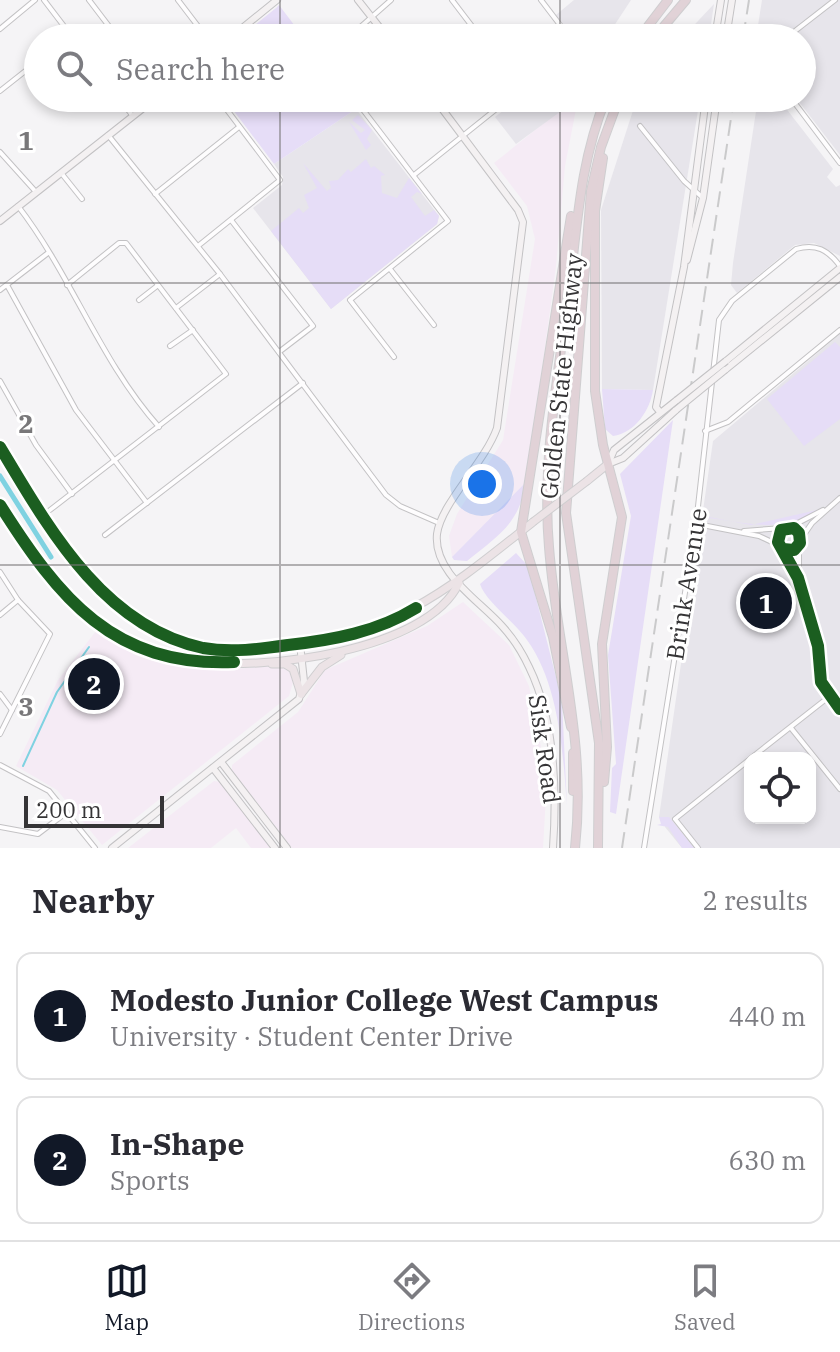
<!DOCTYPE html>
<html lang="en">
<head>
<meta charset="utf-8">
<style>
	:root { --surface:#fff; --page:#f7f7f7; --text:#2b2b33; --muted:#7c7c81; --line:#e1e1e2; --accent:#111827 }
	body { margin:0; font-family:"IBM Plex Serif",serif; background:var(--page); color:var(--text) }
	.controls { position:absolute; right:24px; bottom:24px; display:grid; overflow:hidden; border-radius:16px; box-shadow:0 4px 12px #0003 }
	.controls button { width:72px; height:72px; display:grid; place-items:center; padding:0; border:0; border-bottom:2px solid var(--line); background:var(--surface); color:var(--text); font:40px sans-serif }
	.scale { position:absolute; left:24px; bottom:20px; width:140px; box-sizing:border-box; padding-left:8px; border:4px solid #353436; border-top:0; font-size:22px; line-height:28px; white-space:nowrap; color:#353436; -webkit-text-stroke:6px #fff; paint-order:stroke }
	.you { position:absolute; left:482px; top:484px; width:28px; height:28px; margin:-20px; border:6px solid #fff; border-radius:50%; background:#1a73e8; box-shadow:0 0 0 12px #1a73e833 }
	.badge { display:grid; place-items:center; width:52px; height:52px; border-radius:50%; background:var(--accent); color:#fff; font-size:26px; font-weight:700 }
	.pin { position:absolute; translate:-50% -50%; border:4px solid #fff; box-shadow:0 2px 8px #0006 }
	.list { margin:0; padding:0; list-style:none }
	h2 { display:flex; justify-content:space-between; align-items:center; height:104px; margin:0; padding:0 32px; font-size:34px }
	h2 small { font-size:26px; font-weight:400; color:var(--muted) }
	.list li { display:grid; grid-template-columns:52px 1fr auto; gap:24px; align-items:center; box-sizing:border-box; height:128px; margin:0 16px 16px; padding:0 16px; border:2px solid var(--line); border-radius:16px }
	.list b { display:block; font-size:30px; white-space:nowrap }
	.list p { margin:0; font-size:26px; white-space:nowrap; color:var(--muted) }
	.list em { font-size:26px; font-style:normal; color:var(--muted) }
	.icon { flex:none; width:44px; height:44px; fill:none; stroke:currentColor; stroke-width:2; stroke-linecap:round; stroke-linejoin:round }
	.map { position:relative; flex:none; width:840px; height:848px; overflow:hidden }
	.search { position:absolute; background:var(--surface); box-shadow:0 4px 12px #0003; left:24px; right:24px; top:24px; height:88px; display:flex; align-items:center; gap:20px; box-sizing:border-box; padding:0 28px; border-radius:44px; color:var(--muted); font-size:30px }
	.sheet { height:392px; background:var(--surface) }
	nav { display:flex; justify-content:space-around; align-items:center; box-sizing:border-box; height:112px; border-top:2px solid var(--line); background:var(--surface); font-size:22px; color:var(--muted) }
	nav a { display:grid; justify-items:center; gap:4px }
	nav .on { color:var(--accent) }
	.map>svg:first-child { display:block }
</style>
</head>
<body>
<div class="map">
<svg width="840" height="848" viewBox="0 0 840 848">
	<rect width="100%" height="100%" fill="#f5f4f6"/>
	<!-- commercial -->
	<g fill="#f5ebf5">
		<path d="M574,99H578L565,166L556,266L527,481L452,557L449,536L457,514L503,440L535,239L527,206L494,163Z"/>
		<path d="M463,602L509,645L529,686L547,778L543,848H292L232,770V765L298,712L325,670L427,626Z"/>
		<path d="M96,631L138,656L166,665L226,670L276,665L289,671L294,679L289,696L102,845L57,790L16,766L58,680Z"/>
		<path d="M214,781L220,782L272,848H251L236,828L211,848H128Z"/>
	</g>
	<!-- built -->
	<g fill="#e7e5eb" fill-rule="evenodd">
		<path d="M574,0H631L606,38H574L556,15Z"/>
		<path d="M762,0H840V155L796,98H802V38H756Z"/>
		<path d="M714,4L709,38H682Z"/>
		<path d="M519,98H579L516,144L495,117Z"/>
		<path d="M637,98H700L653,390L602,389L601,210Z"/>
		<path d="M758,98H778L833,169L827,177L836,187L840,185V256L814,243L795,245L737,293L731,285L733,263Z"/>
		<path d="M356,109L439,216L437,224L331,309L253,208L282,185L283,177L274,164Z"/>
		<path d="M840,334V848H682L665,827L666,819L659,817L713,441ZM750,758H810V818H750Z"/>
	</g>
	<!-- green -->
	<g fill="#e6ddf7">
		<path d="M279,5L304,38H239L276,8Z"/>
		<path d="M224,98H347L356,109L274,164Z"/>
		<path d="M358,115L372,130L367,139L371,145L366,150L349,122L361,133L365,130L352,120Z"/>
		<path d="M366,159L371,168L374,166L385,175L381,176L382,193L397,198L409,178L422,194L417,192L411,197L425,216L434,210L439,216L437,224L331,309L271,231L299,208L303,213L309,208L304,195L317,188L303,163L327,191L331,188L329,181L338,180L348,169L351,172Z"/>
		<path d="M835,342L840,347V419L804,446L767,399Z"/>
		<path d="M602,389L653,390C650,410 635,433 613,436L605,429Z"/>
		<path d="M673,420L616,814L610,812L612,768L616,764L608,655L631,516L620,474Z"/>
		<path d="M527,481C518,525 500,534 467,561L454,560L452,557Z"/>
		<path d="M817,510C788,534 746,523 710,518L706,519L703,515L705,511L709,517L751,525Z"/>
		<path d="M516,553L528,566L562,701L567,806C563,753 559,684 527,640C516,623 485,601 480,584Z"/>
		<path d="M659,817H669L694,848H682L668,827L657,825L661,824Z"/>
	</g>
	<g fill="none" stroke-linecap="round" stroke-linejoin="round">
		<!-- stream -->
		<path stroke="#7fd2e1" stroke-width="2" d="M23,766L57,692L89,647"/>
		<!-- canal -->
		<path stroke="#7fd2e1" stroke-width="5" d="M0,476L51,557"/>
		<!-- street casing -->
		<g stroke="#c3c2c4" stroke-width="6">
			<g id="street">
				<path d="M44,0L73,38"/>
				<path d="M89,0L118,38"/>
				<path d="M178,0L207,38"/>
				<path d="M452,0L481,38"/>
				<path d="M541,0L570,38"/>
				<path d="M0,29L35,0"/>
				<path d="M348,38L391,0"/>
				<path d="M786,38L835,0"/>
				<path d="M0,91L38,61"/>
				<path d="M119,98L132,115"/>
				<path d="M354,98L448,221L350,300L394,357"/>
				<path d="M791,98L840,163"/>
				<path d="M640,126L684,181L703,198"/>
				<path d="M108,135L220,274L386,495L400,506L439,523"/>
				<path d="M0,152L36,192"/>
				<path d="M62,174L82,199"/>
				<path d="M414,175L510,98"/>
				<path d="M155,194L239,127"/>
				<path d="M18,206C72,276 100,361 159,427"/>
				<path d="M231,220L313,326L279,352"/>
				<path d="M198,246L280,180L218,98"/>
				<path d="M390,269L434,325"/>
				<path d="M7,285L76,410L147,503"/>
				<path d="M0,290L48,253"/>
				<path d="M139,300L157,286"/>
				<path d="M176,308L220,274"/>
				<path d="M170,346L193,330"/>
				<path d="M0,381L36,445L72,494"/>
				<path d="M705,431L728,422L840,330"/>
				<path d="M50,510L226,374L126,243H119L67,285"/>
				<path d="M697,524L759,536L776,544"/>
				<path d="M792,526L823,510"/>
				<path d="M744,531L783,528"/>
				<path d="M105,535L303,383"/>
				<path d="M801,539L812,523L840,498"/>
				<path d="M783,549L794,550L800,543L799,533L794,528L781,530L778,542L798,578L818,646L821,682L840,709"/>
				<path d="M0,572L18,600L50,634L0,734"/>
				<path d="M799,576V549"/>
				<path d="M0,615L18,600"/>
				<path d="M0,694L12,710"/>
				<path d="M791,728L840,789"/>
				<path d="M751,758L830,696"/>
				<path d="M0,765L49,791L95,848"/>
				<path d="M0,827L38,834L67,812"/>
				<path d="M644,848L696,524L719,320L732,301L796,249C816,243 828,250 840,266"/>
				<path d="M698,848L675,819L750,759"/>
			</g>
		</g>
		<!-- secondary casing -->
		<g stroke="#c3c2c4" stroke-width="8">
			<g id="secondary">
				<path d="M358,0L388,38"/>
				<path d="M230,38L277,0"/>
				<path d="M715,38L721,0"/>
				<path d="M726,38L732,0"/>
				<path d="M434,98L518,210L523,222L497,428C484,464 441,503 437,534C433,573 479,600 502,626C513,638 522,652 529,667C555,720 557,790 553,848"/>
				<path d="M0,221L156,98"/>
				<path d="M687,260L703,198L717,98"/>
				<path d="M726,361L840,268"/>
				<path d="M725,370L840,277"/>
				<path d="M660,412L656,407L684,267L706,98"/>
				<path d="M608,464L614,450L677,400"/>
				<path d="M608,464L623,458L676,410"/>
				<path d="M221,762L287,848"/>
				<path d="M213,768L275,848"/>
				<path d="M112,848L299,699L304,681L300,644"/>
			</g>
		</g>
		<!-- primary casing -->
		<g stroke="#cfced0" stroke-width="9">
			<g id="primary">
				<path d="M0,447C48,527 103,626 202,647C229,653 255,649 281,646C398,633 445,592 533,522"/>
				<path d="M587,481L608,464"/>
				<path d="M0,505C30,552 57,599 105,629C133,646 164,657 196,662C264,670 426,652 459,583"/>
				<path d="M272,664H285L293,669L301,694"/>
				<path d="M301,694L322,667L341,655"/>
			</g>
		</g>
		<!-- highway casing -->
		<g stroke="#cfced0" stroke-width="10">
			<g id="highway">
				<path d="M639,38L668,0"/>
				<path d="M654,38L686,0"/>
				<path d="M603,158L595,211V391L603,445L622,517L602,644L607,747L604,782"/>
				<path d="M571,727L553,637L521,532L571,216"/>
				<path d="M573,753V791"/>
				<path d="M575,848C587,740 557,652 549,547C542,465 557,381 568,299C577,230 579,164 606,98"/>
				<path d="M598,848L599,743L566,513L591,191L601,147L619,98"/>
			</g>
		</g>
		<!-- street -->
		<use href="#street" stroke="#fefdfe" stroke-width="4"/>
		<!-- secondary -->
		<use href="#secondary" stroke="#f4f1f2" stroke-width="6"/>
		<!-- primary -->
		<use href="#primary" stroke="#ece3e6" stroke-width="7"/>
		<!-- highway -->
		<use href="#highway" stroke="#e1d2d7" stroke-width="8"/>
		<!-- rail -->
		<g stroke="#cacacb" stroke-width="2" stroke-dasharray="16 8" stroke-linecap="butt">
			<path d="M743,38L749,0"/>
			<path d="M622,848L734,98"/>
		</g>
		<!-- secondary-bridge casing -->
		<g stroke="#c3c2c4" stroke-width="8" stroke-linecap="butt">
			<g id="secondary-bridge">
				<path d="M677,400L726,361"/>
				<path d="M676,410L725,370"/>
			</g>
		</g>
		<!-- primary-bridge casing -->
		<g stroke="#cfced0" stroke-width="9" stroke-linecap="butt">
			<path id="primary-bridge" d="M533,522L587,481"/>
		</g>
		<!-- secondary-bridge -->
		<use href="#secondary-bridge" stroke="#f4f1f2" stroke-width="6"/>
		<!-- primary-bridge -->
		<use href="#primary-bridge" stroke="#ece3e6" stroke-width="7"/>
		<!-- cycleway casing -->
		<g stroke="#fff" stroke-width="17">
			<g id="cycleway">
				<path d="M0,447C48,527 103,627 203,648C231,653 260,649 288,645C333,640 377,632 416,608"/>
				<path d="M0,505C59,598 113,667 234,662"/>
				<path d="M783,549L794,550L800,543L799,533L794,528L781,530L778,542L798,578L818,646L821,682L840,709"/>
			</g>
		</g>
		<!-- cycleway -->
		<use href="#cycleway" stroke="#1b5e20" stroke-width="12"/>
	</g>
	<!-- grid -->
	<path fill="none" stroke="#787779" stroke-width="2" stroke-opacity="0.55" d="M280,0V38M560,0V38M280,98V848M560,98V848M0,283H840M0,565H840"/>
	<g text-anchor="middle" dominant-baseline="central" stroke-width="6" stroke-linejoin="round" paint-order="stroke">
		<!-- street labels -->
		<g font-size="24" fill="#353436" stroke="#fff">
			<text transform="translate(561 376) rotate(-84)">Golden State Highway</text>
			<text transform="translate(686 584) rotate(-81)">Brink Avenue</text>
			<text transform="translate(545 749) rotate(82)">Sisk Road</text>
		</g>
	</g>
	<g font-size="26" text-anchor="middle" font-weight="bold" fill="#787779" stroke="#fff" stroke-width="6" stroke-linejoin="round" paint-order="stroke">
		<text x="26" y="150">1</text>
		<text x="26" y="433">2</text>
		<text x="26" y="716">3</text>
	</g>
</svg>
<div class="controls">
<button><svg class="icon" aria-label="locate" viewBox="0 0 24 24"><circle cx="12" cy="12" r="6"/><path d="M12 2v4M12 18v4M2 12h4M18 12h4"/></svg></button>
</div>
<div class="scale">200 m</div>
<div class="you"></div>
<div class="pin badge" style="left:766px;top:603px">1</div>
<div class="pin badge" style="left:94px;top:684px">2</div>
<div class="search"><svg class="icon" aria-label="search" viewBox="0 0 24 24"><circle cx="10" cy="10" r="6"/><path d="M15 15l6 6"/></svg>Search here</div>
</div>
<section class="sheet">
<h2>Nearby<small>2 results</small></h2>
<ul class="list">
<li><span class="badge">1</span><div><b>Modesto Junior College West Campus</b><p>University · Student Center Drive</p></div><em>440 m</em></li>
<li><span class="badge">2</span><div><b>In-Shape</b><p>Sports</p></div><em>630 m</em></li>
</ul>
</section>
<nav>
<a class="on"><svg class="icon" aria-label="map" viewBox="0 0 24 24"><path d="M3 6l6-2 6 2 6-2v14l-6 2-6-2-6 2zM9 4v14M15 6v14"/></svg>Map</a>
<a><svg class="icon" aria-label="directions" viewBox="0 0 24 24"><path d="M12 3l9 9-9 9-9-9zM9 14v-3h6M13 9l2 2-2 2"/></svg>Directions</a>
<a><svg class="icon" aria-label="saved" viewBox="0 0 24 24"><path d="M7 4h10v16l-5-4-5 4z"/></svg>Saved</a>
</nav>
</body>
</html>
